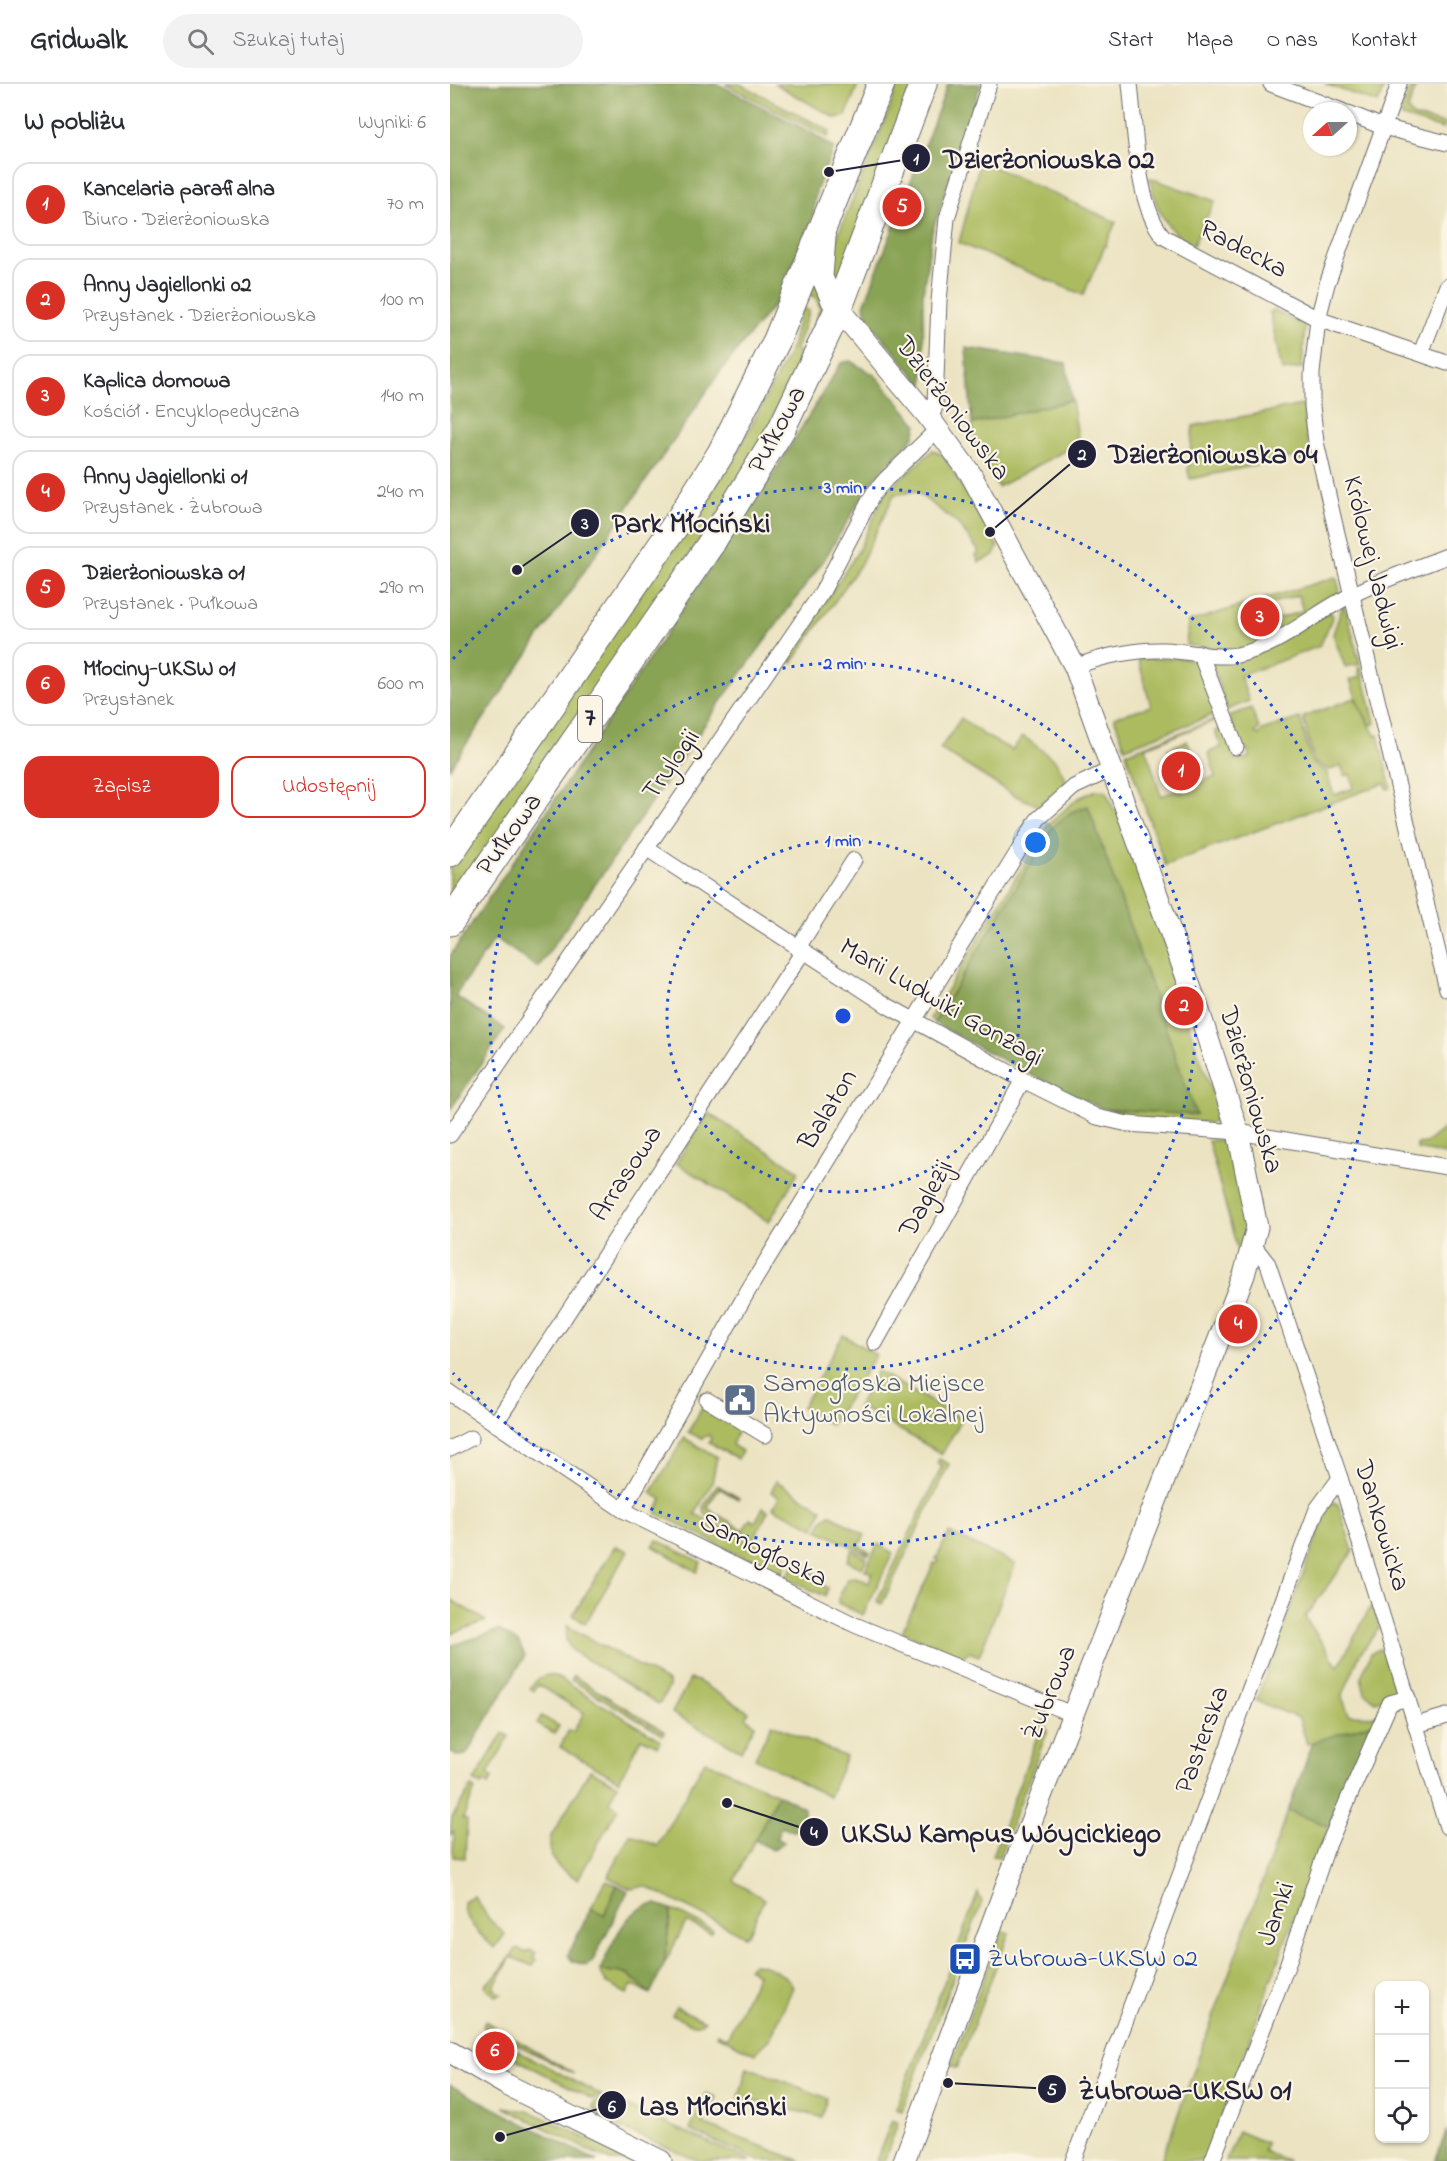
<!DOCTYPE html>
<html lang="pl">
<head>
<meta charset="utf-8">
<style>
	:root { --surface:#fff; --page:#f2f2f3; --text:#2b2b33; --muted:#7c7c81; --line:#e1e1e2; --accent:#d93025 }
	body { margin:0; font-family:"Indie Flower",sans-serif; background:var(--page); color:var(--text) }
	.controls { position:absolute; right:18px; bottom:18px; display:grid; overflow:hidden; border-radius:12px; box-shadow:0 2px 4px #0004 }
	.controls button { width:54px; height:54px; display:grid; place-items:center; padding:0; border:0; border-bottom:2px solid var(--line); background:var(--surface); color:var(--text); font:30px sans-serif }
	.compass { position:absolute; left:853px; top:18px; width:54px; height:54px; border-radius:50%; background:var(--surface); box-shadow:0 2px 4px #0004; rotate:249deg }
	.you { position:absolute; left:586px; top:759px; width:21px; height:21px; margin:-15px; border:4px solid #fff; border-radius:50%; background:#1a73e8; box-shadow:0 0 0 9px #1a73e833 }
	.badge { display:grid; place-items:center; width:39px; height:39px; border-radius:50%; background:var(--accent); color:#fff; font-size:20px; font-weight:700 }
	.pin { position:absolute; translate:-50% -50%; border:3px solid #fff; box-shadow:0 2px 6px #0006 }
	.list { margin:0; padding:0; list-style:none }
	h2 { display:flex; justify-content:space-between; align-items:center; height:78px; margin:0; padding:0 24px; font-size:26px }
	h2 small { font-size:20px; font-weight:400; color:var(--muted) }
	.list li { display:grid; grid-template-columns:39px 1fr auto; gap:18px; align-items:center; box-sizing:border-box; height:84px; margin:0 12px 12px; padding:0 12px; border:2px solid var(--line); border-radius:18px }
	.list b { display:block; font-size:22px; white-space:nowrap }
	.list p { margin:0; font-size:20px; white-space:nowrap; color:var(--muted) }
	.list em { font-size:20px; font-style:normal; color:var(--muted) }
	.actions { display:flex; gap:12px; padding:18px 24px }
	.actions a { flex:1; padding:14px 0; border:2px solid var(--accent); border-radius:18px; text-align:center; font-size:21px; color:var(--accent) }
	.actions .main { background:var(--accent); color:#fff }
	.icon { flex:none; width:33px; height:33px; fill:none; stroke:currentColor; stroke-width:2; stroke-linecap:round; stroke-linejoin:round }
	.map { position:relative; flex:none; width:997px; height:2077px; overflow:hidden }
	header { display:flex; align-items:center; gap:36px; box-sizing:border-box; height:84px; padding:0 30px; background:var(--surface); border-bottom:2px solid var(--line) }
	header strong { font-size:28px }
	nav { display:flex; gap:33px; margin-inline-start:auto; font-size:21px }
	.search { width:420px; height:54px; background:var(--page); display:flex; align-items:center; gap:15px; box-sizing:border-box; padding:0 21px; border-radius:33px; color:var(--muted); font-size:22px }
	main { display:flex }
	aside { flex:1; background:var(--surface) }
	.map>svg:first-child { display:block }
</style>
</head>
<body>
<header>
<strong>Gridwalk</strong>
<div class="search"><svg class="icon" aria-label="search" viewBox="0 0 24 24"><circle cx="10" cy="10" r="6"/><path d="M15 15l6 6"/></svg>Szukaj tutaj</div>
<nav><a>Start</a><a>Mapa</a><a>O nas</a><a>Kontakt</a></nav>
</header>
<main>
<aside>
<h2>W pobliżu<small>Wyniki: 6</small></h2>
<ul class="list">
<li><span class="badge">1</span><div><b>Kancelaria parafialna</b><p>Biuro · Dzierżoniowska</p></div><em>70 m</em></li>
<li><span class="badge">2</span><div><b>Anny Jagiellonki 02</b><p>Przystanek · Dzierżoniowska</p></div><em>100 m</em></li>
<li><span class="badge">3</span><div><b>Kaplica domowa</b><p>Kościół · Encyklopedyczna</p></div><em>140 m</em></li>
<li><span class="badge">4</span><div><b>Anny Jagiellonki 01</b><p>Przystanek · Żubrowa</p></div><em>240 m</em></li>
<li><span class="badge">5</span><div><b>Dzierżoniowska 01</b><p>Przystanek · Pułkowa</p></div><em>290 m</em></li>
<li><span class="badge">6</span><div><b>Młociny-UKSW 01</b><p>Przystanek</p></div><em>600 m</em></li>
</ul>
<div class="actions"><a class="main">Zapisz</a><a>Udostępnij</a></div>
</aside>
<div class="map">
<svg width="997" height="2077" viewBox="0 0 997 2077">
	<rect width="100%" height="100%" fill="#fcf5e5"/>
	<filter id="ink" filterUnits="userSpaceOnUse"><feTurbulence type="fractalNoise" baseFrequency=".0167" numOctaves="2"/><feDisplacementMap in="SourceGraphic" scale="12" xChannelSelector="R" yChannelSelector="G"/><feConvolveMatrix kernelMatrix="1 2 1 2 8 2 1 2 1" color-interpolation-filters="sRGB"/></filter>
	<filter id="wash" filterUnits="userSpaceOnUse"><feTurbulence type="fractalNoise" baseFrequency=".008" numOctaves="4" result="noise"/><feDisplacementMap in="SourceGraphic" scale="24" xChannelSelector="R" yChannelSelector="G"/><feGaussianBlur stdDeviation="1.35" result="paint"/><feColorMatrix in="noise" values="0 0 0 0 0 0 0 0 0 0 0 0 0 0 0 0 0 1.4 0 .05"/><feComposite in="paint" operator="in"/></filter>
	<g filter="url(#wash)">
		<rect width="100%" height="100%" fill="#ebe3c1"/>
		<!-- green -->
		<g fill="#acbb5e" stroke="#676e4c" stroke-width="1.5">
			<path d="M275,0H290L380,47L378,53Z"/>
			<path d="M325,0H408L396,32L385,34Z"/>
			<path d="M447,0H463L386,200L377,178L440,24Z"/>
			<path d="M875,0H935L928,19Z"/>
			<path d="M962,0H967L958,25L962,32L995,40L993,45L952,33L951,28Z"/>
			<path d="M530,77L666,138L633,211L509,159Z"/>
			<path d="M700,94L765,117L743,161C715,147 705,123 700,94Z"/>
			<path d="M364,195L377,224L363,261L358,257L370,224L366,214L358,210Z"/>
			<path d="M351,223L359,227L346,266L357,274L287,401L0,822V783L286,371L342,263Z"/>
			<path d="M824,226L855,242L852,284L832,287L820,228Z"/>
			<path d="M622,316L629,359L548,403L527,367L522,340Z"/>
			<path d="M853,321L860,375L849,377L848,372L740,395L738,386L743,342Z"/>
			<path d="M483,366L493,371L548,463L543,472L529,478L526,472L529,467L507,439L465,407L444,411L410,481L342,579L338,575L407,469L436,408Z"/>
			<path d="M886,493L891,511L828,551L823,536L853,527L848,511L796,527L801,546L817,541L821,555L786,567L736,561L738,538Z"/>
			<path d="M893,521L897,528L910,580L895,583L883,550Z"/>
			<path d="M880,528L883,532L870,562L790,592L799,617L777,626L760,575H775Z"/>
			<path d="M735,574L744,577L750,582L768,629L675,664L664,633L701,622L688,575Z"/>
			<path d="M911,583L925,639L924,640L921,641L909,622L900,596L910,593L908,584Z"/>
			<path d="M905,614L925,651H928L941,704L937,705L935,699L715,781L676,669L770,634L696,663L711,712L728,706L729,709L733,708L732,705L766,692L758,669L771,663L765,647L773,644L785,676L800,674L797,665L792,667L779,632L801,624L809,644L805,649L809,651L812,646L850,634L862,679L876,687L884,711L904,704L900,690L895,692L891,682L880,686L864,678L853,633Z"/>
			<path d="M511,634L534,651L562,666L573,652L606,677L616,696L614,702L588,722L562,710L490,665Z"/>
			<path d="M737,657L743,668L721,675L718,665Z"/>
			<path d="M646,706L656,707L664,726L668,725L723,882L718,884L769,1027L763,1039L691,1035L653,1025L746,1030L602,744L484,939L480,934L598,741L627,715Z"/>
			<path d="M258,1029L349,1087L319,1138L226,1079Z"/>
			<path d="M997,1042V1071L967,1065V1060L976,1059Z"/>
			<path d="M758,1056H770L775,1060L783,1089H788L797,1144L789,1172Z"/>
			<path d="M393,1251L426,1271L381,1341L352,1323Z"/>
			<path d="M427,1287L512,1335L492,1370L408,1322Z"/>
			<path d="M255,1319L289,1343L282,1361L292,1367L288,1375L259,1359L261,1354L258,1351L252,1355L238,1348Z"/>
			<path d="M234,1354L267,1373L262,1399L245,1430L338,1476L330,1492L206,1429L212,1415L201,1409Z"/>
			<path d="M489,1375L499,1380L432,1520L427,1517L492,1382L487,1379Z"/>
			<path d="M326,1397L372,1425L365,1444L323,1424L329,1413L321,1408Z"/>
			<path d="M267,1401L289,1414L288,1415L269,1404L257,1424L293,1446L300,1435L305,1438L313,1424L318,1427L304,1455L254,1430L253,1423Z"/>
			<path d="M883,1418L888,1420L903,1467L855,1533L888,1583L921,1522L925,1527L929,1544L910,1570L892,1613L899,1631L929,1632L926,1638L857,1660L849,1634L806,1617L879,1420Z"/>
			<path d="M380,1430L415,1451L409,1462L420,1469L418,1471L368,1446L374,1434Z"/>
			<path d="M499,1449L565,1480L529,1572L519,1568L513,1572L452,1548L484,1479L487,1480L489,1477L486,1475Z"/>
			<path d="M207,1456L251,1478L247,1488L203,1462Z"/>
			<path d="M428,1460L443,1469L413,1531L388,1519V1515L398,1494L406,1493L419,1499L423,1490L415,1486Z"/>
			<path d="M165,1462L178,1467L135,1540L123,1531Z"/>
			<path d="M402,1466L417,1474L412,1484L397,1477Z"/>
			<path d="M345,1480L366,1490L363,1496L378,1504L375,1512L335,1494Z"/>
			<path d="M0,1515L36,1537L0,1550Z"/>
			<path d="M117,1542L218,1598L219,1603L210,1619L208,1620L123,1567L116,1557Z"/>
			<path d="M930,1565L934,1569L945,1605L942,1611L926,1617L915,1609L911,1593L921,1569Z"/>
			<path d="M97,1591L105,1592L211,1656L208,1662L191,1654L169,1697L110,1663L119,1646L123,1648L134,1629L88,1601L84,1607L80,1604L88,1595Z"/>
			<path d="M123,1592L215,1648L213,1651L121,1596Z"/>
			<path d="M240,1595L248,1597L299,1628L296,1633L305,1641L291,1667L222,1629Z"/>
			<path d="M91,1632L109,1642L104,1650L87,1640Z"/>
			<path d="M593,1637L597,1648L549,1773L542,1772Z"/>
			<path d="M322,1640L396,1673L379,1713L305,1674Z"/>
			<path d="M53,1649L59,1652L38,1690L43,1694L38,1701L34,1698L31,1701L24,1697Z"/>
			<path d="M255,1677L328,1710L284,1797L314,1815L298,1850L294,1852L195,1802L181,1805L158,1793L180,1750L207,1762Z"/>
			<path d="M140,1686L167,1701L159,1718L168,1724L128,1795C108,1785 96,1776 101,1752Z"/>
			<path d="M21,1703L25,1705L13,1735L17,1736L15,1774L3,1773L4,1747L0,1751L2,1734Z"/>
			<path d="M838,1727L879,1742C835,1853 797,1965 755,2077H711Z"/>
			<path d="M156,1797L167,1801L154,1831L141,1824Z"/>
			<path d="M528,1809L532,1818L452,2027L446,2025Z"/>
			<path d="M24,1812L39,1835L55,1850L45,1864C33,1854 12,1835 14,1818Z"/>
			<path d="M221,1825L263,1846L261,1849L236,1838L214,1881Z"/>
			<path d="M552,1847L559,1849L507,1984L501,1981Z"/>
			<path d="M67,1864L76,1869L79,1866L86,1869L83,1874L86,1876L83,1882L61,1873L43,1904L52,1910L46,1912L37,1906L35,1901L47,1891Z"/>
			<path d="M304,1880C315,1880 340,1892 343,1903L321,1953L305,1970L266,1951L267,1949L277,1954L308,1890L298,1884Z"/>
			<path d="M150,1886L178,1890L200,1910L182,1901L177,1910L156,1899Z"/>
			<path d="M226,1923L255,1937C244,1945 232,1936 222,1931Z"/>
			<path d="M35,1937L124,1990L33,1943Z"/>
			<path d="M32,1948L151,2011L142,2015L30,1956Z"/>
			<path d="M297,1983L377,2014L372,2033L289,2014Z"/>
			<path d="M256,2010L266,2013L253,2040L351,2077H309L240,2046Z"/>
			<path d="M154,2012L301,2077H249L156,2038L143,2023L145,2018Z"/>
			<path d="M54,2023L82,2028L183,2077H160Z"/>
			<path d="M442,2036L448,2039L434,2077H426Z"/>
			<path d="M788,2047L816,2059L813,2067L839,2077H776Z"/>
		</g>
		<!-- forest -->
		<g fill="#89a355" stroke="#566248" stroke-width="1.5">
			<path d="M0,0H268L364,50L384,64L366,107L363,133L330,213L270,288L0,684Z"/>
			<path d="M498,0H531L482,148L473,209L474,303L420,238L414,221Z"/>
			<path d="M516,264L616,279L622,316L522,340Z"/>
			<path d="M400,277L425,291L467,340L464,353L422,397L374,476L271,617L88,884L45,854L5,912L55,945L0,1026V872L325,387L391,279Z"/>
			<path d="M638,722L746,1031L653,1025L581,991L484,939L602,744L621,728Z"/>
			<path d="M49,1546L69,1559L75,1572L16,1671L7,1672L0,1668V1562Z"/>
			<path d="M926,1638L879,1742L838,1727L863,1658Z"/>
			<path d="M328,1710L354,1724V1745L343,1747L332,1742L326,1754L334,1758L322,1766L305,1756Z"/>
			<path d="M167,1801L178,1807L142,1878L136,1882L122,1877L118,1871L141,1824L154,1831Z"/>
			<path d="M206,1820L221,1825L214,1881L200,1910L178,1890L150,1886C163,1860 174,1823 206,1820Z"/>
			<path d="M0,2001L11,2007L147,2077H0Z"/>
			<path d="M997,2046V2077H985Z"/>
		</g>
	</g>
	<g filter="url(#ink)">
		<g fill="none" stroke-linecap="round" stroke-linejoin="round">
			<!-- street casing -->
			<g stroke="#68666a" stroke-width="17">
				<g id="street">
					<path d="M680,0C685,41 686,123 714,153L868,235L997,279"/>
					<path d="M821,0L892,27"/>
					<path d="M949,0L877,200L868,235L862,289V322L866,358L884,437L997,905"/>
					<path d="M898,29L933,43L997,59"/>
					<path d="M971,269L997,202"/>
					<path d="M477,331L484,326L485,321L489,217L497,134L539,0"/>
					<path d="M750,569L786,663"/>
					<path d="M625,583C652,572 686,565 715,566C738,567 764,575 787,571C827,563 857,535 892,516C925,498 962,486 997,472"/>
					<path d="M196,764L438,922L573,996L647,1033L678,1040L788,1048L997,1083"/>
					<path d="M347,865L404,776"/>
					<path d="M0,1051L372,508L423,410L436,395L488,345"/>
					<path d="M804,1162L818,1180L890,1394L997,1743"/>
					<path d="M425,1259L573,996"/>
					<path d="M0,1309L173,1426L405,1541L624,1631"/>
					<path d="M257,1316L315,1351"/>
					<path d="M45,1340L352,869"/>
					<path d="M0,1365L21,1354"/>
					<path d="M173,1426L299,1205L588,735L624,703L662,685"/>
					<path d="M966,1641L997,1632"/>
					<path d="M623,2077L867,1425L890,1394"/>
					<path d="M762,2077L837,1882L876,1766L940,1619L958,1614"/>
				</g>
			</g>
			<!-- secondary casing -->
			<g stroke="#68666a" stroke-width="23">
				<g id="secondary">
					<path d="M375,154L372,193L382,217L477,331L520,389L625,583L750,930L788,1048L807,1143L794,1191L556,1802L454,2077"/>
					<path d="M0,1968L57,2001L211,2077"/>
				</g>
			</g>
			<!-- highway casing -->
			<g stroke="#68666a" stroke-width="29">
				<g id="highway">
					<path d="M0,769L229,436L271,369L327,256L431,0"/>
					<path d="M0,838L260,461L331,346L388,226L473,0"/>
				</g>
			</g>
			<!-- street -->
			<use href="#street" stroke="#fff" stroke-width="15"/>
			<!-- secondary -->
			<use href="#secondary" stroke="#fff" stroke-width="21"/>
			<!-- highway -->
			<use href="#highway" stroke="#fff" stroke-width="27"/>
		</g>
	</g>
	<!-- distance rings -->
	<g fill="none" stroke="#1d4ed8" stroke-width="3" stroke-dasharray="3 6">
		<circle cx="393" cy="932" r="176"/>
		<circle cx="393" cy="932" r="353"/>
		<path d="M3 575A529 529 0 1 1 3 1289"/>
	</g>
	<!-- icons -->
	<defs>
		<g id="civic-square" transform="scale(1.725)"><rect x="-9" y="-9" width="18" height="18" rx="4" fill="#5c6f8a" stroke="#fcf5e5"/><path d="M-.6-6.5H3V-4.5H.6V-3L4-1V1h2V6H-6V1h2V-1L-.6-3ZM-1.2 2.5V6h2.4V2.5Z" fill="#fff"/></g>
		<g id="bus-square" transform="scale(1.725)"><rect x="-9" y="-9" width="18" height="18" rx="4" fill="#1a4fb4" stroke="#fcf5e5"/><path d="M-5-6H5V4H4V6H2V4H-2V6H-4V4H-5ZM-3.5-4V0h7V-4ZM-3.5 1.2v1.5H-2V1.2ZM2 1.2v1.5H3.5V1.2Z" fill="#fff"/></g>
	</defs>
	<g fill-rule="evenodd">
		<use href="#civic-square" x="290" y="1316"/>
		<use href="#bus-square" x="515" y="1875"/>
	</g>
	<g text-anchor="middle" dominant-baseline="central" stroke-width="4.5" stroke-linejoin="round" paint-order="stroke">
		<!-- shield labels -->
		<rect fill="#fcf5e5" stroke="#63616e" stroke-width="1.5" x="128" y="612" width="24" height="46" rx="4.5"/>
		<g font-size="26" font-weight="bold" fill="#22223b">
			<text x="140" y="635">7</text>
		</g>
		<!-- street labels -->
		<g font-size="27" fill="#22223b" stroke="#fcf5e5">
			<text transform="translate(793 166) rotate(28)">Radecka</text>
			<text transform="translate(502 325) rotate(53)">Dzierżoniowska</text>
			<text transform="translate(328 346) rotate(-62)">Pułkowa</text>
			<text transform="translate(922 479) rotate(76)">Królowej Jadwigi</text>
			<text transform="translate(222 681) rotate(-55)">Trylogii</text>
			<text transform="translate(60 751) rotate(-55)">Pułkowa</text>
			<text transform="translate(491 919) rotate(30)">Marii Ludwiki Gonzagi</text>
			<text transform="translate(800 1006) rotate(74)">Dzierżoniowska</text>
			<text transform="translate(379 1026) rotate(-59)">Balaton</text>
			<text transform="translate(177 1090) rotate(-57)">Arrasowa</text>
			<text transform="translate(477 1115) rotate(-61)">Daglezji</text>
			<text transform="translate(931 1442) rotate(73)">Dankowicka</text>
			<text transform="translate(313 1467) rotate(26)">Samogłoska</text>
			<text transform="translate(601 1609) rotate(-68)">Żubrowa</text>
			<text transform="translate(753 1656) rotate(-70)">Pasterska</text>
			<text transform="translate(827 1830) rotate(-71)">Jamki</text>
		</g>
		<!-- service labels -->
		<g font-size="27" fill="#4e5e75" stroke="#fcf5e5" text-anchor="start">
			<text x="313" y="1300">Samogłoska Miejsce<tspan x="313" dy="31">Aktywności Lokalnej</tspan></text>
		</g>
		<!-- transit labels -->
		<g font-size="27" fill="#164399" stroke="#fcf5e5" text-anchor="start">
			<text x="538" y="1875">Żubrowa-UKSW 02</text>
		</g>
	</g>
	<circle cx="393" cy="932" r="9" fill="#1d4ed8" stroke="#fcf5e5" stroke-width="3"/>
	<g font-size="18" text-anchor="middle" font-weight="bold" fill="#1d4ed8" stroke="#fcf5e5" stroke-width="4.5" stroke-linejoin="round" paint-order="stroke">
		<text x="393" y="409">3 min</text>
		<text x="393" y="585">2 min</text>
		<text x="393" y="762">1 min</text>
	</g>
	<!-- callouts -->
	<path fill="none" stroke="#22223b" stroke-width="2" d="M379 88L466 74M540 448L632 370M67 486L135 439M277 1719L364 1748M498 1999L602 2005M50 2053L162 2021"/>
	<g fill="#22223b" stroke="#fcf5e5" stroke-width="2">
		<circle cx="379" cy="88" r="6"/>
		<circle cx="540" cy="448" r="6"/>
		<circle cx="67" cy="486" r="6"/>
		<circle cx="277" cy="1719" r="6"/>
		<circle cx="498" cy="1999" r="6"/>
		<circle cx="50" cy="2053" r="6"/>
		<circle cx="466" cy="74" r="15"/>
		<circle cx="632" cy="370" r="15"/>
		<circle cx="135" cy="439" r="15"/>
		<circle cx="364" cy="1748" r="15"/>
		<circle cx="602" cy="2005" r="15"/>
		<circle cx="162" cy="2021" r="15"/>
	</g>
	<g font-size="18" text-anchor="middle" font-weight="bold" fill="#fff">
		<text x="466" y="80">1</text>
		<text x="632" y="376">2</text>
		<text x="135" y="445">3</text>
		<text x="364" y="1754">4</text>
		<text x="602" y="2011">5</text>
		<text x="162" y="2028">6</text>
	</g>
	<g font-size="28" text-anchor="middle" font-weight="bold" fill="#22223b" stroke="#fcf5e5" stroke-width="4.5" stroke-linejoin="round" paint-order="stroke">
		<text x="599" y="84">Dzierżoniowska 02</text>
		<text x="763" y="379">Dzierżoniowska 04</text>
		<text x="241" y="448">Park Młociński</text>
		<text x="551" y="1758">UKSW Kampus Wóycickiego</text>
		<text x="735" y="2015">Żubrowa-UKSW 01</text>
		<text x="263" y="2031">Las Młociński</text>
	</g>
</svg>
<div class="controls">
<button>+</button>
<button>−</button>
<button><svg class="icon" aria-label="locate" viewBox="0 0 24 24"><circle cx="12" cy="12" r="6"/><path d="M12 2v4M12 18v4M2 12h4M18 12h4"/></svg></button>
</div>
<svg class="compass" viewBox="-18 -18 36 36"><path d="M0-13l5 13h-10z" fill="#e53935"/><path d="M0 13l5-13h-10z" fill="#7c7c81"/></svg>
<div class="you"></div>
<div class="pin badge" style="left:731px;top:687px">1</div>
<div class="pin badge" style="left:734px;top:922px">2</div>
<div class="pin badge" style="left:810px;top:533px">3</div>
<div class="pin badge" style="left:788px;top:1240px">4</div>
<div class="pin badge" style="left:452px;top:123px">5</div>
<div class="pin badge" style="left:45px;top:1967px">6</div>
</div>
</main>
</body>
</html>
